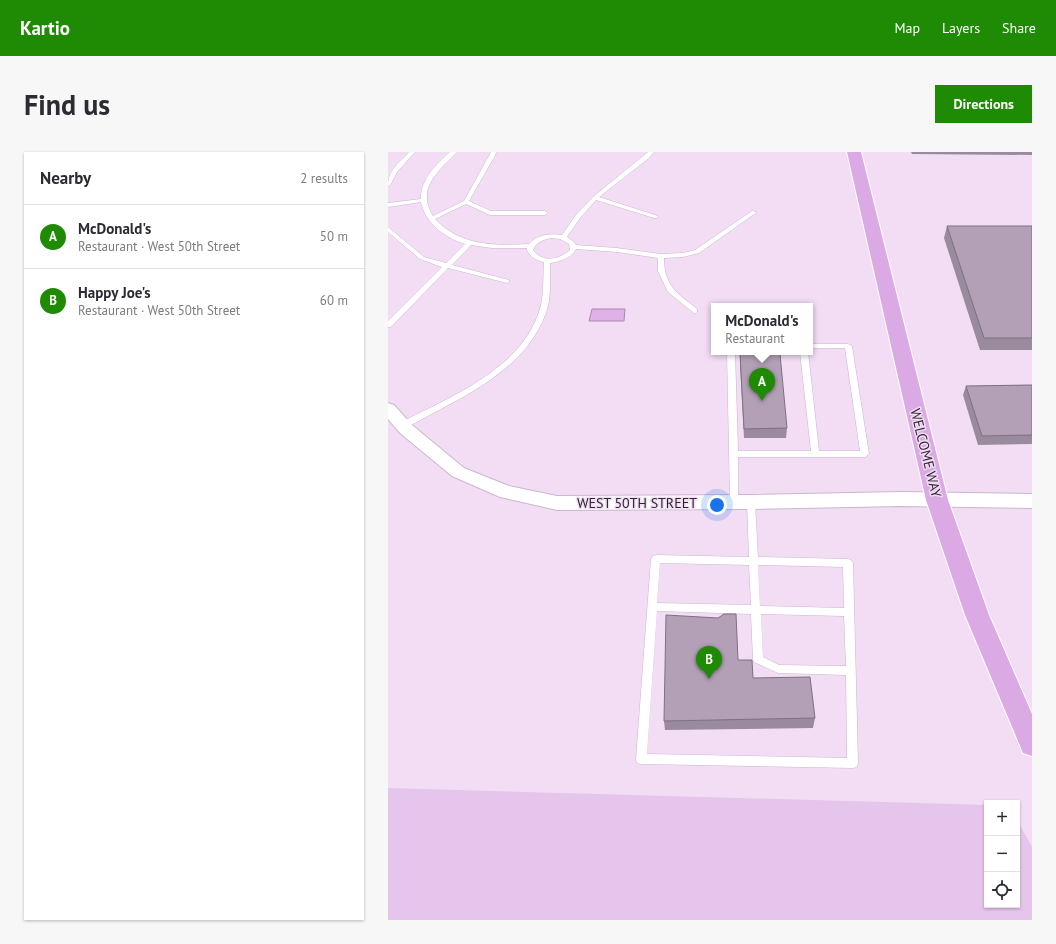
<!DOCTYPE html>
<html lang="en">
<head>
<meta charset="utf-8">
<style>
	:root { --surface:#fff; --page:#f7f7f7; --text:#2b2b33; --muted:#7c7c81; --line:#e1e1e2; --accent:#1f8a04 }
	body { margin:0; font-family:"PT Sans",sans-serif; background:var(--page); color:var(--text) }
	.controls { position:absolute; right:12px; bottom:12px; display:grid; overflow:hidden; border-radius:0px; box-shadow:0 1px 3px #0004 }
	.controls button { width:36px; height:36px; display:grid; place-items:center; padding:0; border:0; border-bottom:1px solid var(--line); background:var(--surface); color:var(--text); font:20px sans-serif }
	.you { position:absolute; left:329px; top:353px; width:14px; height:14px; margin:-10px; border:3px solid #fff; border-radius:50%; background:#1a73e8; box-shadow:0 0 0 6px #1a73e833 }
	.badge { display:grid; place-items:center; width:26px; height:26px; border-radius:50%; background:var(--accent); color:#fff; font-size:13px; font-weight:700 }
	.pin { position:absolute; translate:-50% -33px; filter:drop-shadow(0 1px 2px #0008) }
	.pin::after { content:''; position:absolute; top:21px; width:14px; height:12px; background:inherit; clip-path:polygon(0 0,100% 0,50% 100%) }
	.popup { position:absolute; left:323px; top:151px; width:102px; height:52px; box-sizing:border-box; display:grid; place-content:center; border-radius:0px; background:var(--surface); filter:drop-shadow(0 1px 3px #0005); font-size:13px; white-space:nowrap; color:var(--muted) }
	.popup b { font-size:15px; color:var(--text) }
	.popup::after { content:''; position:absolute; left:50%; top:100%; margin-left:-8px; border:8px solid transparent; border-top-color:var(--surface) }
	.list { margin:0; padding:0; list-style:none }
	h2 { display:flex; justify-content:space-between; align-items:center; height:52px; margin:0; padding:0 16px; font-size:17px }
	h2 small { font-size:13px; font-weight:400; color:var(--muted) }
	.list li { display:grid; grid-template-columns:26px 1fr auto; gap:12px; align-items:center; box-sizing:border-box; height:64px; padding:0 16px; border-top:1px solid var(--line) }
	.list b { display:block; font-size:15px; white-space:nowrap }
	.list p { margin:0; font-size:13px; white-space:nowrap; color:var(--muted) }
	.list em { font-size:13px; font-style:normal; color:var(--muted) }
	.icon { flex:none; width:22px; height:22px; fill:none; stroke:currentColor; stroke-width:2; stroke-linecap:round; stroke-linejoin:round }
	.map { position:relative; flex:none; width:644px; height:768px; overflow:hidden; border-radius:0px }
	header { display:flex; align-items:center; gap:24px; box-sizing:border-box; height:56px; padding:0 20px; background:var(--accent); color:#fff }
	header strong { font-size:19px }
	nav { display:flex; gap:22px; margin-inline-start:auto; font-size:14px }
	.intro { display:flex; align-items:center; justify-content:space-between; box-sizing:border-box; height:96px; padding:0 24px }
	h1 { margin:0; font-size:28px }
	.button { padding:10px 18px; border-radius:0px; background:var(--accent); color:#fff; font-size:14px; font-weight:700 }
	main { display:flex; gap:24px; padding:0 24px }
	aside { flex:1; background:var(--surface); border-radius:0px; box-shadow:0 1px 3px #0004 }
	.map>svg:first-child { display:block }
</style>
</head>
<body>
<header>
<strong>Kartio</strong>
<nav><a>Map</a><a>Layers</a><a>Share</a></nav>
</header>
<div class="intro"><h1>Find us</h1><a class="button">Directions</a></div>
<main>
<aside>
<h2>Nearby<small>2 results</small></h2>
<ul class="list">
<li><span class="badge">A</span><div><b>McDonald's</b><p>Restaurant · West 50th Street</p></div><em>50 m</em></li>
<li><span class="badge">B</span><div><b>Happy Joe's</b><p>Restaurant · West 50th Street</p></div><em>60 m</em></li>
</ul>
</aside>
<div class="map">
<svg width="644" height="768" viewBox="0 0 644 768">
	<rect width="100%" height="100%" fill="#f2ddf5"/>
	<!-- green -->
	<path fill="#e5c5eb" d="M0,636L599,653V753H629V668L644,695V768H0Z"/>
	<!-- water -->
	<path fill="#e0b1e9" stroke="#ab87b1" d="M204,157H237L236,169H201Z"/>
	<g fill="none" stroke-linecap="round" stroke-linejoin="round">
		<!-- service casing -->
		<g stroke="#cab6cd" stroke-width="1">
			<g id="service">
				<path d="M21,0H27L9,20L3,32L0,34C0,18 11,11 21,0Z"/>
				<path d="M62,0H69C52,18 27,36 45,64L76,49L103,0H109L81,49L103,59H157L160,61L157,63H102L78,52L47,67C72,94 107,94 141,92C149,83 163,81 174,83L188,63L205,45L260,0H266L261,6L211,45L270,64V66H266L208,48L192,66L179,85L186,90L188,93L229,96L273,102L295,101L307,98L364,59L369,60L311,101L295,105L276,106C276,134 289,141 309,157V161H306L280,140L270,119V106L229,100L188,97C183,107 172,109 162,111C162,125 163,140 160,154C146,206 95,235 51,258C39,264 27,272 15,276L11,273L12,271C64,244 137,216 153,153C156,139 155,124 156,110C147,108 143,105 139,98V96H104L83,93L64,113L121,128V130L119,131L60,116L3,175H0V169L54,115L32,107L0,80V75L36,105L58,111L77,92C57,86 37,71 33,50L0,55V51L33,47C32,28 49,11 62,0ZM163,86L172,87L181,92L182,98C171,108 154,111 145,98C148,90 155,88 163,86Z"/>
				<path d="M422,192H460L464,194L481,302L477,305H350V350L349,352H343L342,350L339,200H347L350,299H423L412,200H420L431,299H472L457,196H422Z"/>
				<path d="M363,347L367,350L370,405L460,407L463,408L465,411L470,611L469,615L465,616L253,612L249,611L248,607L263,407L265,404L268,403L361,405L359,350ZM272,411L361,413L363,453L269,451ZM370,413L455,415L456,456L372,454ZM269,459L363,462L365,507L366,510L390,521L458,523L459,606L259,602ZM373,462L456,464L458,514L391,513L375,505Z"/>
			</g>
		</g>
		<!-- minor casing -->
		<g stroke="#cab6cd" stroke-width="2">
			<path id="minor" d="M0,251L6,253L24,273L76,316L121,334L169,344L363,343L513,340L644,342V356L513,354L363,357L169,358L112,345L64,324L12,281L0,267Z"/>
		</g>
		<!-- trunk casing -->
		<g stroke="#fff" stroke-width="2">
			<path id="trunk" d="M459,0H473L560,348L601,463L644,562V604L635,601L577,463L538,348Z"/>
		</g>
		<!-- service -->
		<use href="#service" fill="#fff" fill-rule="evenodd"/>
		<!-- minor -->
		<use href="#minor" fill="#fff" fill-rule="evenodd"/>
		<!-- trunk -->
		<use href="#trunk" fill="#dbaae4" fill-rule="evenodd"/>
	</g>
	<!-- wall -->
	<g fill="#9a8a9d">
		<path d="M523,0H644V3L524,2Z"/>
		<path d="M559,74H644V198H592L556,86Z"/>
		<path d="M352,202L399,276L398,286H356L352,212Z"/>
		<path d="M644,233V292L590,293L575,243L578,234Z"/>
		<path d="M350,508L365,526L427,566L425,576L277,578L276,569Z"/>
	</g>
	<!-- building -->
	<g fill="#b3a0b7" stroke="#7d7080">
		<path d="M559,74H644V186H596Z"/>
		<path d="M352,202H392L399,276L356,277Z"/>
		<path d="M644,233V283L594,284L578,234Z"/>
		<path d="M336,462H348L350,508H364L365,526L422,525L427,566L276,569L278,463L330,466Z"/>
	</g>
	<g text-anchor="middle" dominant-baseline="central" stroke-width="3" stroke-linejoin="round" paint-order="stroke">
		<!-- street labels -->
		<g font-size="14" fill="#2e262f" stroke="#f2ddf5">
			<text transform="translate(538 301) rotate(76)">WELCOME WAY</text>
			<text x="249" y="351">WEST 50TH STREET</text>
		</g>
	</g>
</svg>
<div class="controls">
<button>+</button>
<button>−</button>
<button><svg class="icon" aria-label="locate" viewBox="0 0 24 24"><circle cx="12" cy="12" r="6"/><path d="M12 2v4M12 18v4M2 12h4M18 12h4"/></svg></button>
</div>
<div class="you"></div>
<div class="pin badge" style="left:374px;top:249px">A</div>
<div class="popup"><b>McDonald's</b>Restaurant</div>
<div class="pin badge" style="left:321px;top:527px">B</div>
</div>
</main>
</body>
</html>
